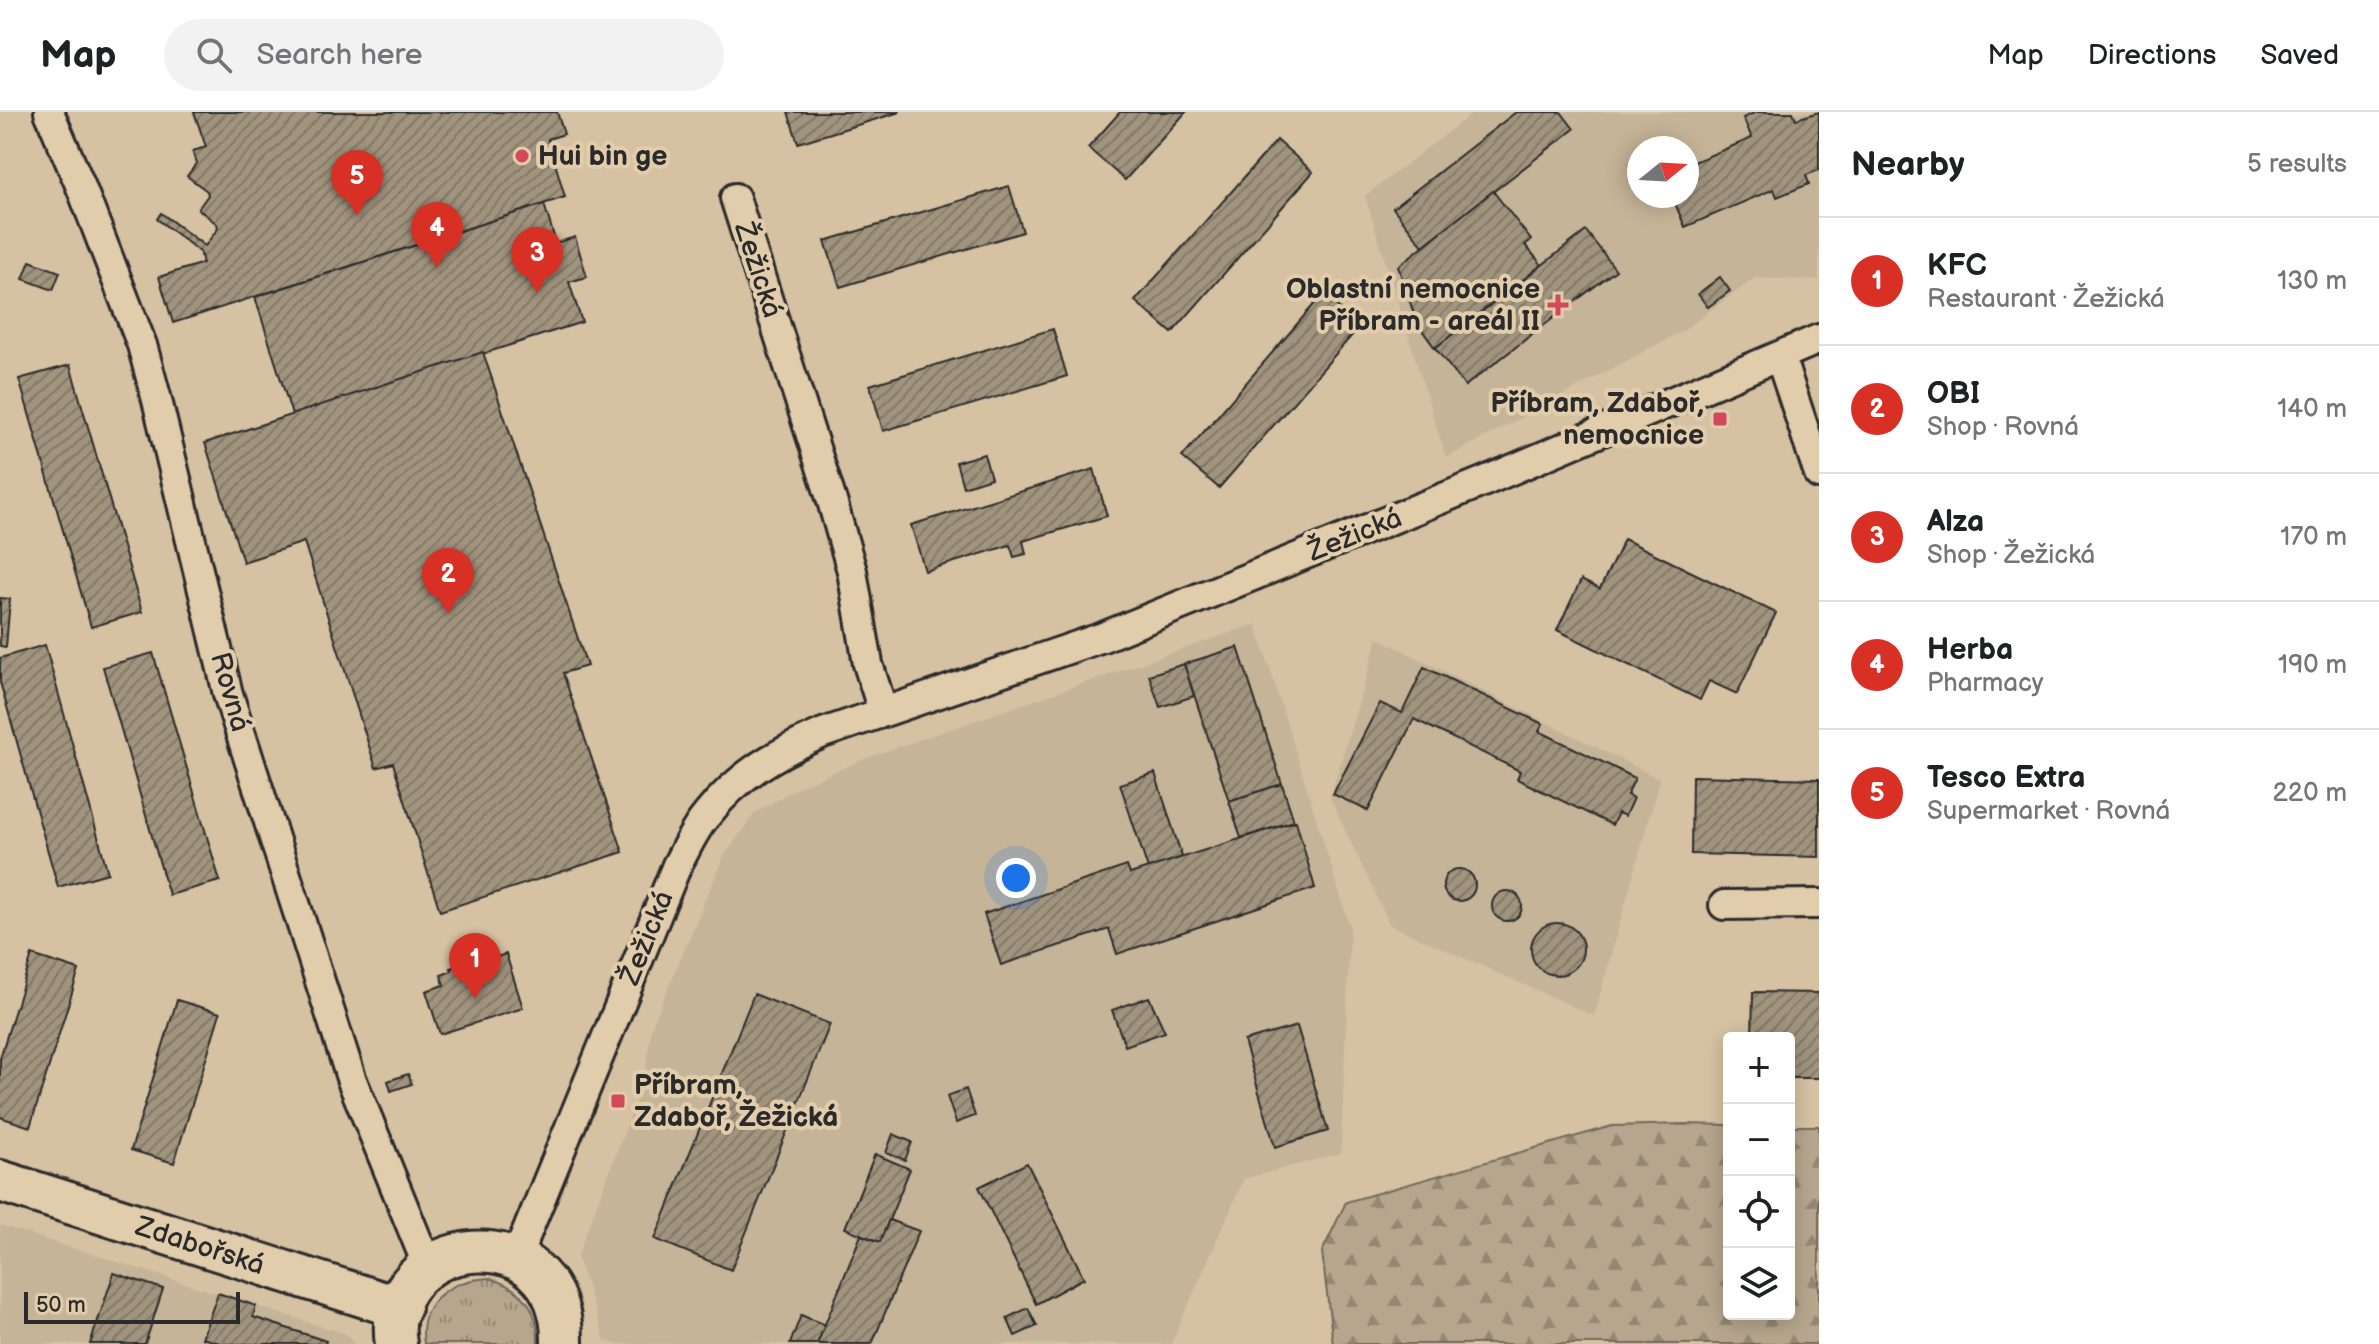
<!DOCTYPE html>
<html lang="en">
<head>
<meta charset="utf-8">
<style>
	:root { --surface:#fff; --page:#f2f2f2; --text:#202124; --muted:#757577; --line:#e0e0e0; --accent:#d93025 }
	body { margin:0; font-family:"Balsamiq Sans",sans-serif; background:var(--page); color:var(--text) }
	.controls { position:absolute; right:24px; bottom:24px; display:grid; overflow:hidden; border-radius:8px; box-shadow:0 4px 20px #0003 }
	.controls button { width:72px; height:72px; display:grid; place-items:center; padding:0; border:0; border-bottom:2px solid var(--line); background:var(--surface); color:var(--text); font:40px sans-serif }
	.compass { position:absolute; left:1627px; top:24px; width:72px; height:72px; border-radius:50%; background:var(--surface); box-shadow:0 4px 20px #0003; rotate:72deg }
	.scale { position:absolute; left:24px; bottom:20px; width:216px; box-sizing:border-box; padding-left:8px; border:4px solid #2b2b2b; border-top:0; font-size:22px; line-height:28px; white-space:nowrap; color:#2b2b2b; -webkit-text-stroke:6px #e1ccab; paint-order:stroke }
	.you { position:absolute; left:1016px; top:766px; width:28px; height:28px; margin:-20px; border:6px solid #fff; border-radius:50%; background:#1a73e8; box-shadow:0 0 0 12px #1a73e833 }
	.badge { display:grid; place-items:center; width:52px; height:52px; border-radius:50%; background:var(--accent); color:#fff; font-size:26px; font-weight:700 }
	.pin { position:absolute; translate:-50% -66px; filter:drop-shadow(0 2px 4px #0008) }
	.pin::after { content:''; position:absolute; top:42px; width:28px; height:24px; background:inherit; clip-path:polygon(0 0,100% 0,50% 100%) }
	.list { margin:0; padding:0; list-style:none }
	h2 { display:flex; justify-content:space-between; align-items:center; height:104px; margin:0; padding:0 32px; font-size:34px }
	h2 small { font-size:26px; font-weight:400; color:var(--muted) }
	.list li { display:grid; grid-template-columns:52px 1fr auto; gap:24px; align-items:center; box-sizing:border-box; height:128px; padding:0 32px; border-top:2px solid var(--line) }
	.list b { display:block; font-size:30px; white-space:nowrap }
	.list p { margin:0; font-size:26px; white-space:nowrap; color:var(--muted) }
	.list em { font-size:26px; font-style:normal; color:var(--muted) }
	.icon { flex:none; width:44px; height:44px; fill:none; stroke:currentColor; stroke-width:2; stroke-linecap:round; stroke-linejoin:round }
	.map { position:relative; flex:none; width:1819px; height:1232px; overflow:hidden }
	header { display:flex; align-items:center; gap:48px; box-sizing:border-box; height:112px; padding:0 40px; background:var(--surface); border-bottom:2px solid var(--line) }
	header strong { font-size:38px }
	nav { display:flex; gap:44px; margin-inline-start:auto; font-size:28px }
	.search { width:560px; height:72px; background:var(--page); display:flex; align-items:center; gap:20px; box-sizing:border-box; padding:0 28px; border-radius:44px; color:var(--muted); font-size:30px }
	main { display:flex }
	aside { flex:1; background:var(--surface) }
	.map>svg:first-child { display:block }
</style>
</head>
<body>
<header>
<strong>Map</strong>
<div class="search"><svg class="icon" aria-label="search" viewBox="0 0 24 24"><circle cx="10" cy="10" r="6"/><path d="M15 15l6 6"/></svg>Search here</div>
<nav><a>Map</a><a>Directions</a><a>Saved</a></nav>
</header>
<main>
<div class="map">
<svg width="1819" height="1232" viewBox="0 0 1819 1232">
	<defs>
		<pattern id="grass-tufts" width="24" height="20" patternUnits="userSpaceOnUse" patternTransform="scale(2)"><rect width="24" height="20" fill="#b6a68d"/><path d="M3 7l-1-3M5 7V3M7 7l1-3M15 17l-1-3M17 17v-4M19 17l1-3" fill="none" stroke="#948773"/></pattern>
		<pattern id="forest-firs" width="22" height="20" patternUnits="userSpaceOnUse" patternTransform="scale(2)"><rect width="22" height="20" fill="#b6a68d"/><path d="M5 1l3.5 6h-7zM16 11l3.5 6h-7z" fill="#948773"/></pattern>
		<pattern id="building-hatch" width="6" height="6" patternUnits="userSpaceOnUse" patternTransform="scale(2)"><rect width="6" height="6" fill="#a1947e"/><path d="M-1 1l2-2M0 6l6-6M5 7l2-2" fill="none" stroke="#837967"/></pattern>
	</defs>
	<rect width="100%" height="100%" fill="#d6c2a3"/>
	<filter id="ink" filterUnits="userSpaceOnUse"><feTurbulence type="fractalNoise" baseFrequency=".0125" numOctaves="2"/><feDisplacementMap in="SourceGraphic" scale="16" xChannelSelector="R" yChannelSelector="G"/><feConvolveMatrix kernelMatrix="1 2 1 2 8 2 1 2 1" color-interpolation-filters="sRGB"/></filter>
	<g filter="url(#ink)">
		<!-- built -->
		<g fill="#c6b498" fill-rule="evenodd">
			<path d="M1474,0H1819V168L1755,166L1684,218L1446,346L1365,84ZM1639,36H1687V84H1639Z"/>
			<path d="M1256,512L1350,815L1341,1041L1244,1067L1171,1232H615L605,1228L577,1145L645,965L651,916L723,746L754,702L798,675L869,645Z"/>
			<path d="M1378,526L1660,667L1594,904L1390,813L1330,686Z"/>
			<path d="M0,1113L346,1222L354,1232H0Z"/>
		</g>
		<!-- grass -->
		<path fill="url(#grass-tufts)" stroke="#70685c" stroke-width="2" d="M489,1166C523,1177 539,1195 538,1232H424C417,1189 451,1168 489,1166Z"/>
		<!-- forest -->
		<path fill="url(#forest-firs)" stroke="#70685c" stroke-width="2" d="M1684,1012L1729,1013V1202H1789V1014H1819V1232H1333L1322,1140L1346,1090L1612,1014Z"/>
		<!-- building -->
		<g fill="url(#building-hatch)" stroke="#2b2b2b" stroke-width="2">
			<path d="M194,0H557L564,22L548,27L565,85L173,211L159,165L203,151L200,140L157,107L161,101L205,134L218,116L217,112L198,97L208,83L207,79L187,64L197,51L193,39L206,35Z"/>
			<path d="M788,0H900L798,31Z"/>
			<path d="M1120,0H1186L1125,68L1088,36Z"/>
			<path d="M1516,0H1561L1574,17L1423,134L1393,96Z"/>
			<path d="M1756,0H1793L1796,7L1819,0V58L1806,63L1809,72L1777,85L1774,77L1685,115L1672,84H1687V53L1752,26L1743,6Z"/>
			<path d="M1277,28L1313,60L1172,221L1135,189Z"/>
			<path d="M1009,74L1023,120L840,175L825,129Z"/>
			<path d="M1493,79L1531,128L1525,133L1542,153L1435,236L1417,211L1398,154Z"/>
			<path d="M544,92L556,131L575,125L587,165L569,170L582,210L292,303L255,185Z"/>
			<path d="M1586,119L1616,158L1465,274L1435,236Z"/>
			<path d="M30,149L60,160L53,178L23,167Z"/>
			<path d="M1720,165L1730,179L1708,195L1698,182Z"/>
			<path d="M1323,182L1360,214L1219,376L1182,345Z"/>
			<path d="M1053,217L1067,264L883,319L870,273Z"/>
			<path d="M483,240L587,554L563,561L623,740L440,799L393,651L376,656L304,430L243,450L205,331Z"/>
			<path d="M70,253L142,500L91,515L19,267Z"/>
			<path d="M984,342L991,366L963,375L956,350Z"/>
			<path d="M1094,357L1107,404L1023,429L1026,442L1014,445L1010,433L925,459L911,413Z"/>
			<path d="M1624,427L1776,501L1737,582L1709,569L1700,588L1557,518L1581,468L1600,477Z"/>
			<path d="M0,486L10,487L6,535L0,534Z"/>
			<path d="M45,533L108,761L58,775L0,570V546Z"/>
			<path d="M1238,535L1282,672L1229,689L1184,552Z"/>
			<path d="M153,541L220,769L169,783L103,555Z"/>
			<path d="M1184,552L1194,584L1160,595L1149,563Z"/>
			<path d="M1424,555L1543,612L1539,619L1635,666L1627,683L1633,686L1625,704L1618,701L1612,713L1517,667L1520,659L1414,607L1368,699L1333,682L1380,591L1402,601Z"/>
			<path d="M1155,661L1182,745L1148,757L1120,672Z"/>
			<path d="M1692,664L1819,667V745L1691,742Z"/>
			<path d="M1282,672L1294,709L1241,726L1229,689Z"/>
			<path d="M1296,709L1315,776L1117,842L1109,817L1001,853L984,802L1127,754L1130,762Z"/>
			<circle cx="1459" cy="773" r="16"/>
			<circle cx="1507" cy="794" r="15"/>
			<circle cx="1557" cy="837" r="26"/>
			<path d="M506,842L523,896L440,922L426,879L444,873L441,863L452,859L451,856L467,851L468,854Z"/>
			<path d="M32,843L79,858L30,1015L0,1005V946Z"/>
			<path d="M1753,880L1819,881V966H1789V926H1752Z"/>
			<path d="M754,882L830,912L731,1158L655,1127Z"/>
			<path d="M1149,885L1165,920L1125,934L1112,898Z"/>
			<path d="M177,888L220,901L174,1051L131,1038Z"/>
			<path d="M1297,914L1328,1019L1275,1035L1244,929Z"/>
			<path d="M408,962L412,972L391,979L388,969Z"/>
			<path d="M966,977L975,1004L956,1011L947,984Z"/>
			<path d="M893,1022L912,1030L905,1048L886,1041Z"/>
			<path d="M875,1042L910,1057L880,1130L845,1116Z"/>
			<path d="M1027,1051L1084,1166L1036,1192L979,1075Z"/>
			<path d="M889,1108L919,1119L872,1232H817L861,1123L880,1130Z"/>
			<path d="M114,1161L163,1177L145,1232H90Z"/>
			<path d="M218,1181L256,1194L253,1205L326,1229L325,1232H223L202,1226Z"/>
			<path d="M1028,1196L1037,1214L1015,1224L1007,1206Z"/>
			<path d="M801,1203L825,1213L817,1232H790Z"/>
		</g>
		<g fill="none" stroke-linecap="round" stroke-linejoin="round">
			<!-- street casing -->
			<g stroke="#2b2b2b" stroke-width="34">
				<g id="street">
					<path d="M49,0L81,75L142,233L157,288L228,582L351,966L428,1155"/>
					<path d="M735,86L832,389L852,459L868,552L883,599"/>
					<path d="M1780,245L1819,362"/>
					<path d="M1724,793L1819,792"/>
					<path d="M516,1147L677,753C686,737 694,718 706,704C739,662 775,642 823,621L1103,525L1485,369L1819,227"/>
				</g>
			</g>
			<!-- secondary casing -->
			<g stroke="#2b2b2b" stroke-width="46">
				<g id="secondary">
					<path d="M0,1069L400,1196"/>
					<path d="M396,1232C378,1122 565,1096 562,1232"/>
				</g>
			</g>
			<!-- street -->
			<use href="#street" stroke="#e1ccab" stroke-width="28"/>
			<!-- secondary -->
			<use href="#secondary" stroke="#e1ccab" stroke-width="40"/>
		</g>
	</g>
	<!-- markers -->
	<g fill="#d1495b" stroke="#e1ccab" stroke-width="3">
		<circle cx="522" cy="44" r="8"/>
		<path d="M1554 181h8v8h8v8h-8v8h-8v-8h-8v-8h8z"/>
		<rect x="1712" y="299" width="16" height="16" rx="4"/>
		<rect x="610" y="981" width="16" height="16" rx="4"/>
	</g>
	<g text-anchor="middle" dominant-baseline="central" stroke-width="8" stroke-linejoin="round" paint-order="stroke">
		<!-- poi labels -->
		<g font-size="28" font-weight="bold" fill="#2b2b2b" stroke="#e1ccab" text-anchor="start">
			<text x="538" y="44">Hui bin ge</text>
			<text x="1540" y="177" text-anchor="end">Oblastní nemocnice<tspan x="1540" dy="32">Příbram - areál II</tspan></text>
			<text x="1704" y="291" text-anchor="end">Příbram, Zdaboř,<tspan x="1704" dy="32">nemocnice</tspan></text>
			<text x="634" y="973">Příbram,<tspan x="634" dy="32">Zdaboř, Žežická</tspan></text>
		</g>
		<!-- street labels -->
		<g font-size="28" fill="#2b2b2b" stroke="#e1ccab">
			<text transform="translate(758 158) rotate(72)">Žežická</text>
			<text transform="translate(1355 423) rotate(-22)">Žežická</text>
			<text transform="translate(230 580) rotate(74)">Rovná</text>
			<text transform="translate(647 826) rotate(-68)">Žežická</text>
			<text transform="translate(200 1134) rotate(18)">Zdabořská</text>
		</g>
	</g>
</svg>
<div class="controls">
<button>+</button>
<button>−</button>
<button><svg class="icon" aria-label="locate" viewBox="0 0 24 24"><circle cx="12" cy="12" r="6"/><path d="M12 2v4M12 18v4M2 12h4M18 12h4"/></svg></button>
<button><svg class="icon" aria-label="layers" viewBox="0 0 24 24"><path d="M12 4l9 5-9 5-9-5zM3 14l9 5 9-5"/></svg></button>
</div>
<svg class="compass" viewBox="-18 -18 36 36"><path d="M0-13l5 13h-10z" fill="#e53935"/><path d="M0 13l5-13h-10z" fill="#757577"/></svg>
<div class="scale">50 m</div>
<div class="you"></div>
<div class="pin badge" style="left:475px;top:887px">1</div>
<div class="pin badge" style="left:448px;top:502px">2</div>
<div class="pin badge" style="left:537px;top:181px">3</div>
<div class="pin badge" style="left:437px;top:156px">4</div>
<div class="pin badge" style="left:357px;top:104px">5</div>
</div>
<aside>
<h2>Nearby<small>5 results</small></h2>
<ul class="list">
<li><span class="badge">1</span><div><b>KFC</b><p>Restaurant · Žežická</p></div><em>130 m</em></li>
<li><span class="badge">2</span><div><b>OBI</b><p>Shop · Rovná</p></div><em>140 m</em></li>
<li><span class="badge">3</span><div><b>Alza</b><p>Shop · Žežická</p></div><em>170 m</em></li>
<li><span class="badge">4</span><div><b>Herba</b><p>Pharmacy</p></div><em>190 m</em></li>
<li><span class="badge">5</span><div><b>Tesco Extra</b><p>Supermarket · Rovná</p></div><em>220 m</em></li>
</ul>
</aside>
</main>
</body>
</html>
